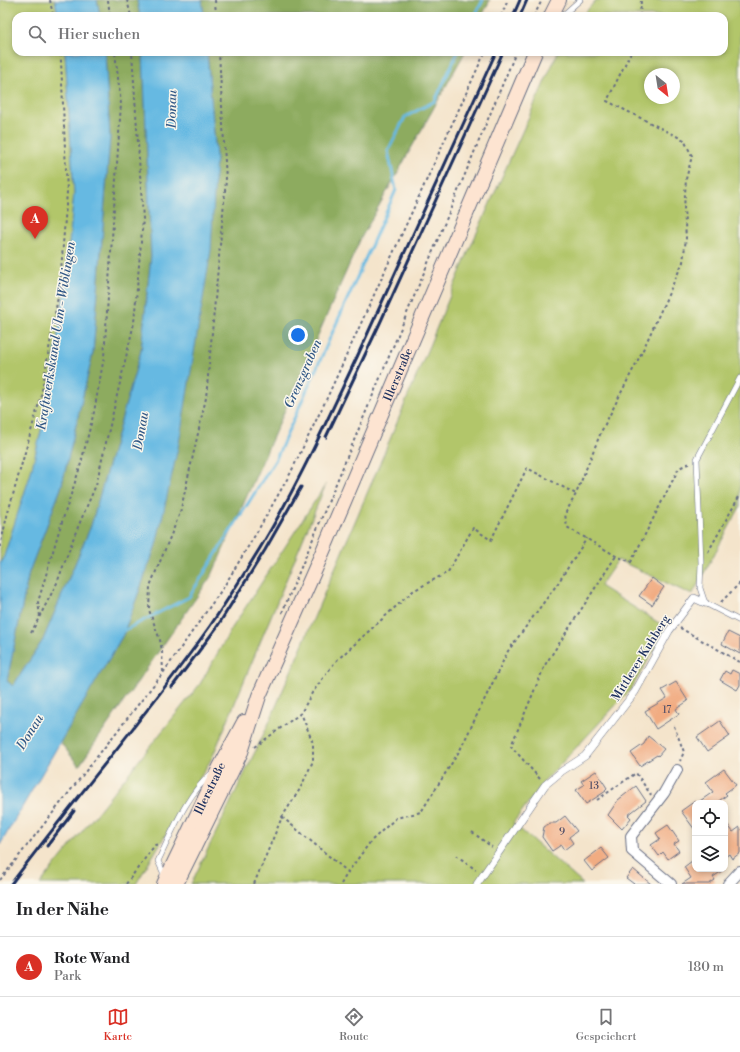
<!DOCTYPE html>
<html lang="de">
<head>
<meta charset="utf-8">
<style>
	:root { --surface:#fff; --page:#f6f6f6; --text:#202124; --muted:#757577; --line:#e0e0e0; --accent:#d93025 }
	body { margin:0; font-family:"Libre Bodoni",serif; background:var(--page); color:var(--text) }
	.controls { position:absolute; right:12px; bottom:12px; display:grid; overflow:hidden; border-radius:8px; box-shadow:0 2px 6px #0003 }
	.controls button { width:36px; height:36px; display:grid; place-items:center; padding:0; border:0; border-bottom:1px solid var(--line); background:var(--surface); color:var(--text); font:20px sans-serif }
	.compass { position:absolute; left:644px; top:68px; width:36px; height:36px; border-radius:50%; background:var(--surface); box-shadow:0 2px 6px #0003; rotate:150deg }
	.you { position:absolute; left:298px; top:335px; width:14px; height:14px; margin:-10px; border:3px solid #fff; border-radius:50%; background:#1a73e8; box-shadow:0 0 0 6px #1a73e833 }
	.badge { display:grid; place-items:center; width:26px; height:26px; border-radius:50%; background:var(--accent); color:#fff; font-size:13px; font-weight:700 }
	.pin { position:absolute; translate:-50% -33px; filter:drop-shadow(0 1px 2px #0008) }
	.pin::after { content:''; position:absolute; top:21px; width:14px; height:12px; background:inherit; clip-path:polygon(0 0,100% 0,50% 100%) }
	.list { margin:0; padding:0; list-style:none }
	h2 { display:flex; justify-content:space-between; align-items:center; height:52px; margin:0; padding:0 16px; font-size:17px }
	h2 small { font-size:13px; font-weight:400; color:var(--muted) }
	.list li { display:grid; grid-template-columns:26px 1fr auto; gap:12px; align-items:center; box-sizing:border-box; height:60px; padding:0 16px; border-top:1px solid var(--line) }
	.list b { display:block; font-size:15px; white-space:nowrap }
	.list p { margin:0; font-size:13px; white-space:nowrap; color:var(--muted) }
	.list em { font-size:13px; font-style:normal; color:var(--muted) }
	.icon { flex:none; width:22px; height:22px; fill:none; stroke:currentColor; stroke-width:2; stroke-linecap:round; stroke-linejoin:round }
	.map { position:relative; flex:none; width:740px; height:884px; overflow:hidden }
	.search { position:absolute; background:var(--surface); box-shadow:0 2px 6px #0003; left:12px; right:12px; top:12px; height:44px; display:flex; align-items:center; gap:10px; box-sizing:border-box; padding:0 14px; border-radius:12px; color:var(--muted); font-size:15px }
	.sheet { height:112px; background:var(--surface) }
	nav { display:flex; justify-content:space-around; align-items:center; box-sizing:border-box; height:56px; border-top:1px solid var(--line); background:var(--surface); font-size:11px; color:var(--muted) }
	nav a { display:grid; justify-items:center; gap:2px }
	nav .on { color:var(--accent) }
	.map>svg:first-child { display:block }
</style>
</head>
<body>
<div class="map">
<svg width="740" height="884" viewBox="0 0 740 884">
	<rect width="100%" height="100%" fill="#fbf7ec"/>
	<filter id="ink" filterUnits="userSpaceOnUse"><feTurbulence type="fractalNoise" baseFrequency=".025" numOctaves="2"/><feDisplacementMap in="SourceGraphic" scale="8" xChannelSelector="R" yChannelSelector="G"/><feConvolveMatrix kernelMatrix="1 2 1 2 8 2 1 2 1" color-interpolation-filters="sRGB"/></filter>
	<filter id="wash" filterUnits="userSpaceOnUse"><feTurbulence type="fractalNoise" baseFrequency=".012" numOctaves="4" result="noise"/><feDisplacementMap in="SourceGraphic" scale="16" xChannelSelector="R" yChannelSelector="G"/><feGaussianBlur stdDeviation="0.9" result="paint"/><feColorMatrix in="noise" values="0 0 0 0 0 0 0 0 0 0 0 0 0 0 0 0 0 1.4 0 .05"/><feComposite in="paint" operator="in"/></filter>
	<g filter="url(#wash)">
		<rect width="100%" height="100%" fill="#f4e4cb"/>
		<!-- green -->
		<g fill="#b2c66a" stroke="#667a64" fill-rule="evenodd">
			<path d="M0,0H55L58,16H16V52H65L74,193L65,286L48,402L30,476L4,556L0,564Z"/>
			<path d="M596,0H740V507L692,595L618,560L600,586L667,628L631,689L543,783L513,823L583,884H191L268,725L383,456L470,248L558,52H724V16H582ZM650,74H674V98H650Z"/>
			<path d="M326,484L212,758L136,884H40L200,684L232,628Z"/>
		</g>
		<!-- forest -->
		<g fill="#8dab5e" stroke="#546d5e">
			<path d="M97,0H137L140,16H100Z"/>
			<path d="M202,0H490L482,16H204Z"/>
			<path d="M105,52H143L151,257L141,351L91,526L43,640L13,686L7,681L29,572L61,488L93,353L110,137Z"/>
			<path d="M207,52H465L361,238L212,575L79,766L60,742L123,635L156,545L216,157Z"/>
		</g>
		<!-- water -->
		<g fill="#66b9e2" stroke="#4074a0">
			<path d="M55,0H97L100,16H58Z"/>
			<path d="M137,0H202L204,16H140Z"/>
			<path d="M65,52H105L110,137L93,353L61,488L29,572L7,681L13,686L43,640L91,526L141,351L151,256L143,52H207L216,157L211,250L179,443L156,545L123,635L0,845V564L4,556L30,476L48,403L65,286L74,193Z"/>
		</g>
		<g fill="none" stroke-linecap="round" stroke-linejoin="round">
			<!-- stream -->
			<g stroke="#66b9e2" stroke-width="3">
				<path d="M475,16L483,0"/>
				<path d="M123,631L189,597L276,459L396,190L388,151L405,117L435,101L458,52"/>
			</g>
		</g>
		<g id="blocks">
			<!-- building -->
			<g fill="#f1ac82">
				<path d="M652,578L664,587L652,605L639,596Z"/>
				<path d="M728,632L740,638V654L722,644Z"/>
				<path d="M732,670L740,674V685L737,690L720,680L725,671L730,674Z"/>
				<path d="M676,682L688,701L676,709L679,714L656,729L645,711L667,698L662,690Z"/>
				<path d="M720,721L730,736L707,752L697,737Z"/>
				<path d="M648,736L664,749L658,756L657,755L640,766L631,753L644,744Z"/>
				<path d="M724,769L736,785L725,793L727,795L716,803H697L713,792L706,782Z"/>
				<path d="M596,771L607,788L605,790L606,791L586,804L576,790L584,785L581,781Z"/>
				<path d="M636,786L646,801L628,815L631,818L622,829L608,815L618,800Z"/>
				<path d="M695,801V830L681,811Z"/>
				<path d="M565,816L577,831L569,837L573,843L564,850L561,845L552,851L542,837L544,827L550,823H556Z"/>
				<path d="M725,821L733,832L740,827V853L732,859L729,854L725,857Z"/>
				<path d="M668,825L679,841L674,844L679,851L668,859L663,852L659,856L651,845L660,839L656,833Z"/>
				<path d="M601,848L609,858L592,871L584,861Z"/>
				<path d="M692,861L695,866V869H725L713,877L715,880L709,884H682L691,878L684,867Z"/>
				<path d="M633,869L651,884H634L626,878Z"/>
			</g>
		</g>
	</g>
	<g filter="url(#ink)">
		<use href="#blocks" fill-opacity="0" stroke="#676e84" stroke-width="1"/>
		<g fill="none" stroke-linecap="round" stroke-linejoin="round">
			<!-- service casing -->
			<g stroke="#676e84" stroke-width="6">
				<g id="service">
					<path d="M562,16L580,0"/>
					<path d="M740,378L697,459L701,563L700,588L705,603L740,621"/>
					<path d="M163,876V872L158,861C173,830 186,795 213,772"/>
				</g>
			</g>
			<!-- pedestrian casing -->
			<g stroke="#676e84" stroke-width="8">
				<path id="pedestrian" d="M477,884L545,785L562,771L585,756L635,692L669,631L694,598L705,603"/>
			</g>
			<!-- minor casing -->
			<g stroke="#676e84" stroke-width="12">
				<g id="minor">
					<path d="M671,884L632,851L631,836L664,793L677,770"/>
					<path d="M728,884L740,871"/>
				</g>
			</g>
			<!-- secondary casing -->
			<g stroke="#676e84" stroke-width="16">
				<g id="secondary">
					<path d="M551,16L559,0"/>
					<path id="s1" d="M164,884L220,767L244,722"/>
					<path id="s2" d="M176,884L241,752L259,696L317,565L535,52"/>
				</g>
			</g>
			<!-- path -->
			<g stroke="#676e84" stroke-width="2" stroke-dasharray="3 3" stroke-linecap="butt">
				<path d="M50,0L53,16"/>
				<path d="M108,0L110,16"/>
				<path d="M127,0L131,16"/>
				<path d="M215,0L216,16"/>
				<path d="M501,16L508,0"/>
				<path d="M534,16L542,0"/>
				<path d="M640,16L641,0"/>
				<path d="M631,52L607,101L684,140L692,156L686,179L684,209L686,238L683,262L642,352L601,432L576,494L565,514L567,527L616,556L631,562L679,468L690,463"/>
				<path d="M0,547L7,516L41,396L60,285L67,192L61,61L60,52"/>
				<path d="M708,552L740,495"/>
				<path d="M721,602L740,583"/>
				<path d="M282,613L516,52"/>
				<path d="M40,616L38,602L59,531L80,467L94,412L104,357L121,104L115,52"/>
				<path d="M680,628L740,662"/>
				<path d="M31,633L57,583L75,534L96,485L134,323L143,219L132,52"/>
				<path d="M163,672L162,651L160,640L149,610L150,586L180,513L206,398L226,180L219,52"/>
				<path d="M674,726L684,752L680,761"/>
				<path d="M255,747L301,713L312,693L335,662L413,591L448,572L473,528L491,540L527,468L576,494"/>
				<path d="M540,779L511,746L545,665L616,556"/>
				<path d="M597,800L636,773L651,795"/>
				<path d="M282,817L348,872"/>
				<path d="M472,832L492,847"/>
				<path d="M456,855L476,870"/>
				<path d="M0,880L163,673L223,588L257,532L290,474L326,400L485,52"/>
				<path d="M126,884L155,845L159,844"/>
				<path d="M254,884L282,817L300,789L313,761V743L301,713"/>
				<path d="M341,884L348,872L371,841L396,818L421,812L460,750L508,651L558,583L587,538"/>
			</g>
			<!-- service -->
			<use href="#service" stroke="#fff" stroke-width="5"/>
			<!-- pedestrian -->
			<use href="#pedestrian" stroke="#fff" stroke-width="7"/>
			<!-- minor -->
			<use href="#minor" stroke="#fff" stroke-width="10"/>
			<!-- secondary -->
			<use href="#secondary" stroke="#fde4d1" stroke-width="14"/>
			<!-- rail -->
			<g stroke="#1b2f5e" stroke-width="3">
				<path d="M513,16L520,0"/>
				<path d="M520,16L527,0"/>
				<path d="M326,437L380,323L503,52"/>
				<path d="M172,687L217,627L265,550L301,487"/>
				<path d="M47,846L74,811"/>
				<path d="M11,884C76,797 147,715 210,626C227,601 244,574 260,548C297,487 326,422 357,357C404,256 450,154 496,52"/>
			</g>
		</g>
	</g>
	<g text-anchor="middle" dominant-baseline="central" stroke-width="3" stroke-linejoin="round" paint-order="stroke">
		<!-- number labels -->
		<g font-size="10" fill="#504e67">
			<text x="667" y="710">17</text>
			<text x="594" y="786">13</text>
			<text x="562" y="832">9</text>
		</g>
		<!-- street labels -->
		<g font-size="12" fill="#1b2f5e" stroke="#fbf7ec">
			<text stroke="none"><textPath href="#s2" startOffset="556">Illerstraße</textPath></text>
			<text transform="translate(641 658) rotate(-58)">Mittlerer Kuhberg</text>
			<text stroke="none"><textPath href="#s1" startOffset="106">Illerstraße</textPath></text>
		</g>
		<!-- water labels -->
		<g font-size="13" font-style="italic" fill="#325886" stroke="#fbf7ec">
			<text transform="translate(172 109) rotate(-89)">Donau</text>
			<text transform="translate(56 336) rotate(-81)">Kraftwerkskanal Ulm - Wiblingen</text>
			<text transform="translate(303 374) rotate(-66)">Grenzgraben</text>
			<text transform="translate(141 431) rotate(-80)">Donau</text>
			<text transform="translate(30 732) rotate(-58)">Donau</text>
		</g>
	</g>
</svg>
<div class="controls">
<button><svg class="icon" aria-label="locate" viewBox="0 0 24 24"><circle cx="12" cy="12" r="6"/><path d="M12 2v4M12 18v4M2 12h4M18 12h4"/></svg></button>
<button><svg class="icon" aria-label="layers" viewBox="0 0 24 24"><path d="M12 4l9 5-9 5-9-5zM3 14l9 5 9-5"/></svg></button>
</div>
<svg class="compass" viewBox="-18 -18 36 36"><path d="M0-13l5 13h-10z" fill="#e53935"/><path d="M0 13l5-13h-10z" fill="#757577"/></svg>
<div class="you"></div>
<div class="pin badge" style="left:35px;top:239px">A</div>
<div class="search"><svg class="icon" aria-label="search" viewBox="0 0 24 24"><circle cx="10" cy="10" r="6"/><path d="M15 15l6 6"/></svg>Hier suchen</div>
</div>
<section class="sheet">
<h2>In der Nähe<small></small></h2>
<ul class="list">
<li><span class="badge">A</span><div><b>Rote Wand</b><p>Park</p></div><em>180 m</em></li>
</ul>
</section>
<nav>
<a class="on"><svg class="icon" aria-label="map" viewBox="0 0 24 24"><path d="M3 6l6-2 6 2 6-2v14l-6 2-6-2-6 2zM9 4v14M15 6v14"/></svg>Karte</a>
<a><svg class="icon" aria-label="directions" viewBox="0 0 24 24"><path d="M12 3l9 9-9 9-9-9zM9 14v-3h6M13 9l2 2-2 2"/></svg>Route</a>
<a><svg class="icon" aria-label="saved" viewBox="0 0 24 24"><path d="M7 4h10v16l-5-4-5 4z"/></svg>Gespeichert</a>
</nav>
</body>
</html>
